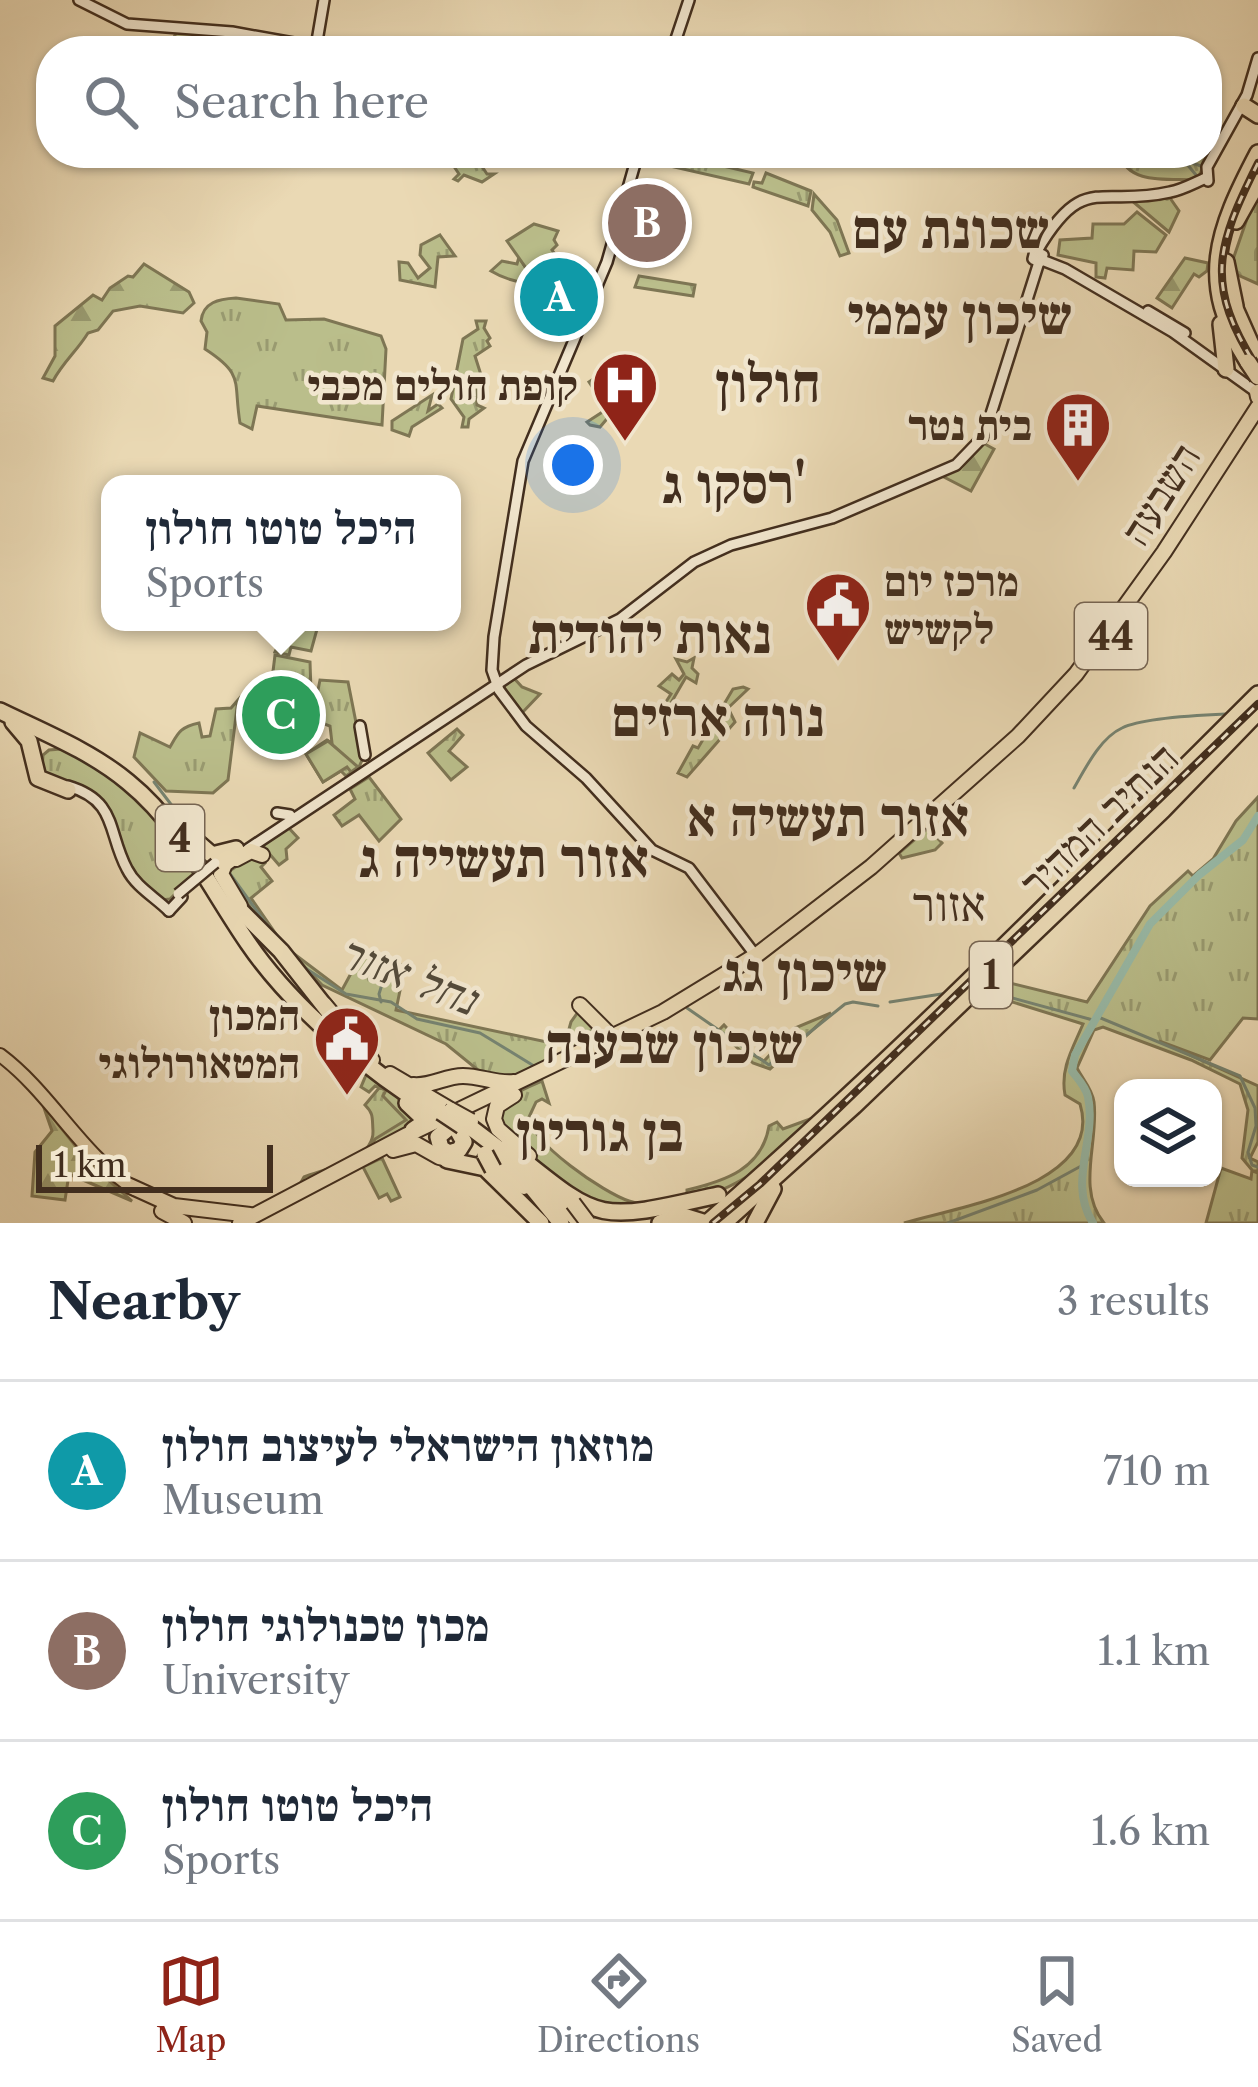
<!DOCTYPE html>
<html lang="en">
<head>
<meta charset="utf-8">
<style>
	:root { --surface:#fff; --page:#f2f2f3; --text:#1f2937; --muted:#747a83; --line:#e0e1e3; --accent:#8f2418 }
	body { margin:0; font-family:"Libre Caslon Text","Frank Ruhl Libre",serif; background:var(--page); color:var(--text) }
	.controls { position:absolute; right:36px; bottom:36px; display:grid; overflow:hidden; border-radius:24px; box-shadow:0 3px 9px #0004 }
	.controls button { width:108px; height:108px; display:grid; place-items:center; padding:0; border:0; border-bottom:3px solid var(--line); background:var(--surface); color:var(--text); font:60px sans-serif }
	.scale { position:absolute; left:36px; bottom:30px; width:237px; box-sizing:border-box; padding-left:12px; border:6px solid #422e1e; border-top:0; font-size:33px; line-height:42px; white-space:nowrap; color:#422e1e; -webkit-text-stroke:9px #f1e6ce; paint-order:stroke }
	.you { position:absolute; left:573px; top:465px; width:42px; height:42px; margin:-30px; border:9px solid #fff; border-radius:50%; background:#1a73e8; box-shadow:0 0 0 18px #1a73e833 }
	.badge { display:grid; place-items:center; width:78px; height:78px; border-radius:50%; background:var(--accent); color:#fff; font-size:39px; font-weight:700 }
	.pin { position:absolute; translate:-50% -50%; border:6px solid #fff; box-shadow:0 3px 12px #0006 }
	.popup { position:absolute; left:101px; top:475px; width:360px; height:156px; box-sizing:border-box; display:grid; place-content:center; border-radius:24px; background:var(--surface); filter:drop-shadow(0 3px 9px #0005); font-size:39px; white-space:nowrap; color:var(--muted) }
	.popup b { font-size:45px; color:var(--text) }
	.popup::after { content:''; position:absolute; left:50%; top:100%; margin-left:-24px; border:24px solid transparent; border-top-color:var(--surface) }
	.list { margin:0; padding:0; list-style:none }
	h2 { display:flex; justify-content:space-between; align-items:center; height:156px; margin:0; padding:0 48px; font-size:51px }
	h2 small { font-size:39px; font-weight:400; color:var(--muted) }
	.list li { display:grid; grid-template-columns:78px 1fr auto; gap:36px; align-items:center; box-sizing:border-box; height:180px; padding:0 48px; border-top:3px solid var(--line) }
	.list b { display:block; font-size:45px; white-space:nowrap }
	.list p { margin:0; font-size:39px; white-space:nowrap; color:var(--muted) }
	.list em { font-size:39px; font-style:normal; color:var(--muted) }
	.icon { flex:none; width:66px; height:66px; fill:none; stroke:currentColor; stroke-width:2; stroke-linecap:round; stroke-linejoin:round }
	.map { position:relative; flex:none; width:1258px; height:1223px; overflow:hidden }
	.search { position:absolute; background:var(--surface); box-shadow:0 3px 9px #0004; left:36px; right:36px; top:36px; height:132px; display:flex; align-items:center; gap:30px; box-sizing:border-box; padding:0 42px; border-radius:48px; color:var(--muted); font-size:45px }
	.sheet { height:696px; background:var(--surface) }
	nav { display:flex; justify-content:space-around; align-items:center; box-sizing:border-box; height:168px; border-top:3px solid var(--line); background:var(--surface); font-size:33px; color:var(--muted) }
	nav a { display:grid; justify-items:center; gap:6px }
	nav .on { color:var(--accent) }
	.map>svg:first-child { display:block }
</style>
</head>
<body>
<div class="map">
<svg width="1258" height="1223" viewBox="0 0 1258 1223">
	<defs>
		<pattern id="grass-tufts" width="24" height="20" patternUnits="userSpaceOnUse" patternTransform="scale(3)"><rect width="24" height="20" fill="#babe8b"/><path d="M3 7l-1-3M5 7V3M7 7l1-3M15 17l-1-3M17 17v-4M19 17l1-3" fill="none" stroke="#999b71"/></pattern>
		<pattern id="forest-firs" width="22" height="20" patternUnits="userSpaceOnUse" patternTransform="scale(3)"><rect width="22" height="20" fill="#babe8b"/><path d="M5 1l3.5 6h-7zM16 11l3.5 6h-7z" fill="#999b71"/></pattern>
		<pattern id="cemetery-stones" width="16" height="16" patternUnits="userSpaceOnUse" patternTransform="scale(3)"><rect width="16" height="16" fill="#babe8b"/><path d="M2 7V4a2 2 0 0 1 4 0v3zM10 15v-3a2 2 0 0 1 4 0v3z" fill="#999b71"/></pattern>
	</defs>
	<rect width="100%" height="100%" fill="#ead9b4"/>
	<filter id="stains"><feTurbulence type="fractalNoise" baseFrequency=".00167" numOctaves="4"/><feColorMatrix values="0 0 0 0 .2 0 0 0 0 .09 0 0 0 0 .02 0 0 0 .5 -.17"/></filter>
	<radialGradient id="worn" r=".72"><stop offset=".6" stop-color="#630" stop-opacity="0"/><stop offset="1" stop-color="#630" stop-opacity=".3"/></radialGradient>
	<!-- grass -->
	<g fill="url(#grass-tufts)" stroke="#7e7654" stroke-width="3">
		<path d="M178,29L232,35L231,44L213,41L187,51L173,39Z"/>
		<path d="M445,153H486L477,159L487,174H494L482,182L464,175L458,181L454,179L459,174Z"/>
		<path d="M645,153L679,156L677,163L686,165L689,158L753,173L749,184L643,160Z"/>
		<path d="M1119,153L1208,154L1210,153L1197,180C1169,178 1128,186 1119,153Z"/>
		<path d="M766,173L811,191L808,206L753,187L754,182L762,183Z"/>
		<path d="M814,194L837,220L849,253L840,256L830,232L812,210Z"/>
		<path d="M1170,198L1179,211L1169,232L1131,200Z"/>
		<path d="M440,235L455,256L438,257L435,287L400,280L399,262L408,263L418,278L430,268L420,255L421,245Z"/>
		<path d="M519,257L530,275L538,269L545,279L556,270L559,277C541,289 509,282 491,271L502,261L517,264Z"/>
		<path d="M639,276L695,285L693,296L635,287Z"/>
		<path d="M236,298L279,304L286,320L324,319L381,336L386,349L382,425L257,406L252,429L240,423C233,381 245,375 205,349L207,332L201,321C203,302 219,299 236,298Z"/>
		<path d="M476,321H486L484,328L490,338L487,341L490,346L475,356L482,378L481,384H476L477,405L484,408L469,419L468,427H462L464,417L451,399L463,339L478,329Z"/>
		<path d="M621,371L628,373V385L634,387L600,427L590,425L587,422L607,409L589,382L604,372L608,379Z"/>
		<path d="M432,395L428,411L438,404L442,408L412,427L409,436L392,430V421Z"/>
		<path d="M280,622H319L311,651L291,647L289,655L275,652L281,639L277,637Z"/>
		<path d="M275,655L310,662L311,691L318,690L320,680L348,682L363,758L359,767L346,776L341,771L323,782L306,754L327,740L332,743L330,726L301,715L294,727L296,734L304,736L299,729L301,724L320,729L310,737L311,742L304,750L293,736L283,756L279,750L273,751L269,704Z"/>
		<path d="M694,658L692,668L698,674L696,683L686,677L668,708L664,705L671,694L659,686L672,674L679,680L684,674L676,659L687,662Z"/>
		<path d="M512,676L522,687L540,694L522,713L504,688L503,684Z"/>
		<path d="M743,687L748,689L728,708L735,722L687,777L678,773L693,746L698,748L733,689Z"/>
		<path d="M238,700L228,780L213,793L166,791L134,757L140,733L170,747C178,733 180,727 199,723L202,737L210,736L216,709L231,708Z"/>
		<path d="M457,729L463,735L449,751L467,767L451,780L428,753Z"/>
		<path d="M61,749C121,773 160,821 197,872L170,899L161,900L130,871L104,804L88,790L50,778L42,771L43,755L49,750Z"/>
		<path d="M369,777L401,819L379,841L359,815L342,826L334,815L355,799L350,789Z"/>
		<path d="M1258,797V1019L1243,1018L1210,1060L1159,1041L1258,1086V1142L1250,1158L1258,1162V1171H1253L1258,1173V1223H1206L1221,1168L1251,1179L1252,1170L1242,1158L1248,1110L1240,1084L1191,1060L1103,1027L1094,1030L1077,1068C1083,1080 1092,1088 1094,1102C1099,1142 1076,1189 1104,1223H904C958,1207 1105,1185 1080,1104L1065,1095C1060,1068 1073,1048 1083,1024L993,996L998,980L1087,1002L1150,906L1188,871L1193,876L1213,859L1236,821Z"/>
		<path d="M287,826L298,838L286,849L287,859L279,865L261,844Z"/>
		<path d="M928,828L942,843L935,850L902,858L899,853Z"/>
		<path d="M255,854L265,863L261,867L272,881L251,898L285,947L342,990L362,953L405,966L396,1010L547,1042L552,1058L562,1054L571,1022L578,1012L599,1036L513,1080L489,1079L446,1044L322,985L255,915L228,872Z"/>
		<path d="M831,1013L770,1069L753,1063L719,1030L724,1025L750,1053L764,1061L795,1028Z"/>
		<path d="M542,1081L549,1103L542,1099L536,1102L529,1117C531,1143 604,1193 629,1201C648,1207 668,1204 687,1200V1190C725,1181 762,1169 769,1126L777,1122L783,1129L821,1115C762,1169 743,1189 664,1209C642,1214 622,1221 600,1214C578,1206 511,1142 496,1122C496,1099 523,1089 542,1081Z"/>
		<path d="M381,1082L423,1123L309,1185L300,1184L304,1177C327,1168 374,1160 373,1131C372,1118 374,1114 365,1105L379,1088L385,1089Z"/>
		<path d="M382,1158L400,1197L391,1201L387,1194L379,1198L363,1167Z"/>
	</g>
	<!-- forest -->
	<g fill="url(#forest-firs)" stroke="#7e7654" stroke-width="3">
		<path d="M1185,258L1208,263L1207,271L1199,277L1194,274L1172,308L1157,298Z"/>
		<path d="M144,264L189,292L194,303L183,313L140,306L113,311L98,330L88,333C77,351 63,362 53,381L43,378L55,356V326L93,295L102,300L110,288L128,276L133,277Z"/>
		<path d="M983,443L994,449L971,491L940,475L969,459Z"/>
		<path d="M345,1047L423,1119L367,1154L375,1139L406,1120L383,1096L386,1090L375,1086L369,1092L361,1087L366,1075L352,1061L334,1054Z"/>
		<path d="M43,1105L89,1163L132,1201L69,1174L65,1200L32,1196L35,1152L52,1131Z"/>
	</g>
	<!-- cemetery -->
	<path fill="url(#cemetery-stones)" stroke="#7e7654" stroke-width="3" d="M1258,187V284L1229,271Z"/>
	<!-- garden -->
	<g fill="#babe8b" stroke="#7e7654" stroke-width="3">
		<path d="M1137,212L1166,235L1156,252L1134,251L1133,270L1107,268L1105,278L1096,277V263L1058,255L1060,240L1092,238L1093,224H1124Z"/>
		<path d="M534,224L558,231L554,240L557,245L552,250L557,257L552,268L555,271L545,279L538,269L531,275L507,241Z"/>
		<path d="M328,741L358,767L351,772L347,767L323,782L306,754Z"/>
	</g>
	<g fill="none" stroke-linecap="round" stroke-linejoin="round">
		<!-- stream -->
		<g stroke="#768371" stroke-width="3">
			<path d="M1189,162L1201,166"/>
			<path d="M1186,163L1196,175"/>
			<path d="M154,782L189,828"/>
			<path d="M1074,788C1085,769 1100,738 1122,728C1142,718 1202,715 1226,714"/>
			<path d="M228,871L272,932"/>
			<path d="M302,966L346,994L391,1002L417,1019L480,1033L534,1066"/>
			<path d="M987,991L1093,1020"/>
			<path d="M381,1002L379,994L388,965"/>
			<path d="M890,1002L948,993"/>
			<path d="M687,1008L769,1065L845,1004L853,1002L878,1006"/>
			<path d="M1096,1016L1240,1076L1255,1108L1256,1126L1248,1152L1252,1165L1258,1167"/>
			<path d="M948,1223L1037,1190L1083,1165"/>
		</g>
		<!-- river -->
		<path stroke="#98bba9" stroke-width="8" d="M1093,1223C1067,1182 1097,1140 1088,1097C1086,1087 1078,1079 1072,1071L1075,1055L1150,924L1199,875L1243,840L1258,816"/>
		<!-- secondary casing -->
		<g stroke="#422e1e" stroke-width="14">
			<g id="secondary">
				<path d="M79,0L127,24L232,32L316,47L324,0"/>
				<path d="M672,51L689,0"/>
				<path d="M638,153L607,262L523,461L494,637L492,670L499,690L526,726L586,778L652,850L689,868L756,956"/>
				<path d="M1208,181L1207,167L1247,95L1258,58"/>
				<path d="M1035,251L1043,255L1040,262L1033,259Z"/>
				<path d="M1037,251C1084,171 1099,208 1170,192C1182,190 1194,183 1206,178"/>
				<path d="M1042,260L1065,269L1173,332L1258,393"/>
				<path d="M1148,311L1185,333"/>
				<path d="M360,726L365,755"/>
				<path d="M68,786C118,801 107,832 127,869C136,887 155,897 169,911"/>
				<path d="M277,813L290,815"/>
				<path d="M248,849L526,665L620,619L694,562L731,545L832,518L956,465L984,436L1039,262"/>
				<path d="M169,911L182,897"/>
			</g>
		</g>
		<!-- primary casing -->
		<g stroke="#422e1e" stroke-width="16">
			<path id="primary" d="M0,1055C52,1094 80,1154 135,1189"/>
		</g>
		<!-- trunk casing -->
		<g stroke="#422e1e" stroke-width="18">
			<g id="trunk">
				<path d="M1257,392L1258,397"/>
				<path d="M236,859L251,851L262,855"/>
				<path d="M240,906L221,874L225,864L240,853"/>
				<path d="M324,1004L372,1060"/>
				<path d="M580,1005L610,1035H620"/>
				<path d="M390,1074L451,1110"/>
				<path d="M413,1085C431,1087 445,1076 463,1076C481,1076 496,1084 514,1082"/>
				<path d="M514,1095L497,1106L494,1119L498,1129L529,1156"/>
				<path d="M393,1150L416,1144L439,1157L455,1160"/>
				<path d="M484,1160L504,1168L524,1187"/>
				<path d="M529,1171L580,1223"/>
				<path d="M130,1186L174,1206L250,1215"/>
				<path d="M162,1211L184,1223"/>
				<path d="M240,1223L407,1135L663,1012L758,954L871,867L1018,736L1076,674L1164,552L1258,407"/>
			</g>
		</g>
		<!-- motorway casing -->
		<g stroke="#422e1e" stroke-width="20">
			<g id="motorway">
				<path d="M1244,106L1258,115"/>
				<path d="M1236,221L1258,182"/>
				<path d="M1226,262L1235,306"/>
				<path d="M1230,297L1258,360"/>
				<path d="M1221,324L1226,369"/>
				<path d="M1248,362C1197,282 1217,231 1258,153"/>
				<path d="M0,711C43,732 91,751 128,782C181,825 210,888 248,943C293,1009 371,1073 438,1114"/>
				<path d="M13,722L29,741L38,778L68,790"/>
				<path d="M190,836L212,855L236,849"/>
				<path d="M232,902L281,951L329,1012"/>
				<path d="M407,1103L426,1121L413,1130"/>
				<path d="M454,1124L464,1142L459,1150L449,1153L441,1148L438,1137L456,1122"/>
				<path d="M466,1124L503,1152L561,1223"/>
				<path d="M507,1147C602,1223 593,1223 718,1195"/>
				<path d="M447,1160L485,1168L541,1223"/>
				<path d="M660,1223L680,1215L706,1223"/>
				<path d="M707,1223C899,1056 1078,873 1258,694"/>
				<path d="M724,1223L854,1106L1163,810L1258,712"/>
				<path d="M755,1223L773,1189"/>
			</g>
		</g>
		<!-- secondary -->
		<use href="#secondary" stroke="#f1e6ce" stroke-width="9"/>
		<!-- primary -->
		<use href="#primary" stroke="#ead9b4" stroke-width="12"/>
		<!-- trunk -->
		<use href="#trunk" stroke="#ead9b4" stroke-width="14"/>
		<!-- motorway -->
		<use href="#motorway" stroke="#ead9b4" stroke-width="15"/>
		<!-- rail casing -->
		<g stroke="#422e1e" stroke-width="8">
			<g id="rail">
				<path d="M1258,163C1216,247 1204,285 1258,369"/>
				<path d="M713,1223L760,1184L1258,704"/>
			</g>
		</g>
		<!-- rail -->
		<use href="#rail" stroke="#f1e6ce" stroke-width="3" stroke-dasharray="9" stroke-linecap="butt"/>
		<!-- secondary-bridge casing -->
		<g stroke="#422e1e" stroke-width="14" stroke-linecap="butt">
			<path id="secondary-bridge" d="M178,894L215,863"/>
		</g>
		<!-- trunk-bridge casing -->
		<g stroke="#422e1e" stroke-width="18" stroke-linecap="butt">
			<g id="trunk-bridge">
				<path d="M451,1110L471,1121"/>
				<path d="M573,1203L588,1223"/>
			</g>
		</g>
		<!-- motorway-bridge casing -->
		<g stroke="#422e1e" stroke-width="20" stroke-linecap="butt">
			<g id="motorway-bridge">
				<path d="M1248,362L1258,377"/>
				<path d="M441,1112L462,1126"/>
				<path d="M485,1154L493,1169"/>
			</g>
		</g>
		<!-- secondary-bridge -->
		<use href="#secondary-bridge" stroke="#f1e6ce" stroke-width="9"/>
		<!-- trunk-bridge -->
		<use href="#trunk-bridge" stroke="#ead9b4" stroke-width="14"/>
		<!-- motorway-bridge -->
		<use href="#motorway-bridge" stroke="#ead9b4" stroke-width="15"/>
	</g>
	<!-- icons -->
	<defs>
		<g id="hospital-pin" transform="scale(3.45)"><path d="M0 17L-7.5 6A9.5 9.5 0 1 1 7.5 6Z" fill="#8f2418" stroke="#f1e6ce"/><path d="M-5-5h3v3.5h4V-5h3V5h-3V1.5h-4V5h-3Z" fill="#fff"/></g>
		<g id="building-pin" transform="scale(3.45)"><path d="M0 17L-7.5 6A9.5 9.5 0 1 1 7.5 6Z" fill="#8f2418" stroke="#f1e6ce"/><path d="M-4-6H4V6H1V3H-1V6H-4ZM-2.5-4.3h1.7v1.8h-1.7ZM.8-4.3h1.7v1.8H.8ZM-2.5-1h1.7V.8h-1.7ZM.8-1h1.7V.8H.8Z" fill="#fff"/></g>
		<g id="civic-pin" transform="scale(3.45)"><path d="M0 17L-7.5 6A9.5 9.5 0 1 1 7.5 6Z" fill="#8f2418" stroke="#f1e6ce"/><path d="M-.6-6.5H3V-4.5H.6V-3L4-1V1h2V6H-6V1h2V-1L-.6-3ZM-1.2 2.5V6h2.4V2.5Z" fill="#fff"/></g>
	</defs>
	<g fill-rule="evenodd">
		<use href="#hospital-pin" x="625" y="385"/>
		<use href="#building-pin" x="1078" y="425"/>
		<use href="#civic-pin" x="838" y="605"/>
		<use href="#civic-pin" x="347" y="1039"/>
	</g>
	<g text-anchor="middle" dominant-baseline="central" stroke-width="9" stroke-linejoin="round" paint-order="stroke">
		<!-- shield labels -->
		<g fill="#f1e6ce" stroke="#766553" stroke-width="3">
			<rect x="1075" y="603" width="72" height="66" rx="9"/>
			<rect x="156" y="805" width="48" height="66" rx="9"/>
			<rect x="970" y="942" width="42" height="66" rx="9"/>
		</g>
		<g font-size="39" font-weight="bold" fill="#422e1e">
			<text x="1111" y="636">44</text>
			<text x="180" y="838">4</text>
			<text x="991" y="975">1</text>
		</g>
		<!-- poi labels -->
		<g font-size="42" font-weight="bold" fill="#422e1e" stroke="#f1e6ce" text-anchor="end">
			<text x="578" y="385">קופת חולים מכבי</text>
			<text x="1032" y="425">בית נטר</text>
			<text x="884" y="581" text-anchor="start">מרכז יום<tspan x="884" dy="48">לקשיש</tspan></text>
			<text x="300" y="1015">המכון<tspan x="300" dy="48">המטאורולוגי</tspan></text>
		</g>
		<!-- street labels -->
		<g font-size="42" fill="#422e1e" stroke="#f1e6ce">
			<text transform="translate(1160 494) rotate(-58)">השבעה</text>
			<text transform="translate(1099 820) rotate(-44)">הנתיב המהיר</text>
		</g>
		<!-- water labels -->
		<g font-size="45" font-style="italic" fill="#534a3a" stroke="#f1e6ce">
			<text transform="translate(408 975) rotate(21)">נחל אזור</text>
		</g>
		<!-- quarter labels -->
		<g font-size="48" fill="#422e1e" stroke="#f1e6ce">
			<text x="949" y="903">אזור</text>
		</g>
		<!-- district labels -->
		<g font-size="54" font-weight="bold" fill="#422e1e" stroke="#f1e6ce">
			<text x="951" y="229">שכונת עם</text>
			<text x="960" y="315">שיכון עממי</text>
			<text x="768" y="383">חולון</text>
			<text x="734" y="484">רסקו ג'</text>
			<text x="650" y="634">נאות יהודית</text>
			<text x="718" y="717">נווה ארזים</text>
			<text x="828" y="817">אזור תעשיה א</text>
			<text x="504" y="858">אזור תעשייה ג</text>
			<text x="805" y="972">שיכון גג</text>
			<text x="674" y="1044">שיכון שבענה</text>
			<text x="600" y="1132">בן גוריון</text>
		</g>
	</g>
	<rect width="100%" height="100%" filter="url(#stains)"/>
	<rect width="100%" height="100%" fill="url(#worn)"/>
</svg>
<div class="controls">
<button><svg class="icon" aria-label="layers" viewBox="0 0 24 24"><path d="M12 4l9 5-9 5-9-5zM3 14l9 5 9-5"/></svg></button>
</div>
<div class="scale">1 km</div>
<div class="you"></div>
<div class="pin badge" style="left:559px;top:297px;background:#0f9aa8">A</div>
<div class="pin badge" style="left:647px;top:223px;background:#8d6e63">B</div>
<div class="pin badge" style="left:281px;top:715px;background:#2e9e5b">C</div>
<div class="popup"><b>היכל טוטו חולון</b>Sports</div>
<div class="search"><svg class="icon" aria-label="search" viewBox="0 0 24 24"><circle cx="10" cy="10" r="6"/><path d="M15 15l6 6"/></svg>Search here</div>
</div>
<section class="sheet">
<h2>Nearby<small>3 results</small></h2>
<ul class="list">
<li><span class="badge" style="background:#0f9aa8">A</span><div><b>מוזאון הישראלי לעיצוב חולון</b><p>Museum</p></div><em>710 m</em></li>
<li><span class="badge" style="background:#8d6e63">B</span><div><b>מכון טכנולוגי חולון</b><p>University</p></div><em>1.1 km</em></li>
<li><span class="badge" style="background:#2e9e5b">C</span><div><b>היכל טוטו חולון</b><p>Sports</p></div><em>1.6 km</em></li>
</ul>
</section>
<nav>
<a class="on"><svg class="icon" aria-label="map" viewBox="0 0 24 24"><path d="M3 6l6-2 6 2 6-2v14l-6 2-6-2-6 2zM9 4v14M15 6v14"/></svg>Map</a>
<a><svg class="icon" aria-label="directions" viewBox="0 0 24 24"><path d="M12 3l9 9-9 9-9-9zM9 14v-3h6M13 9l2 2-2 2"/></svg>Directions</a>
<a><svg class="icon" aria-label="saved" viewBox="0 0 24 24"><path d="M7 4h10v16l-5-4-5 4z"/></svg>Saved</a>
</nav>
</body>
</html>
